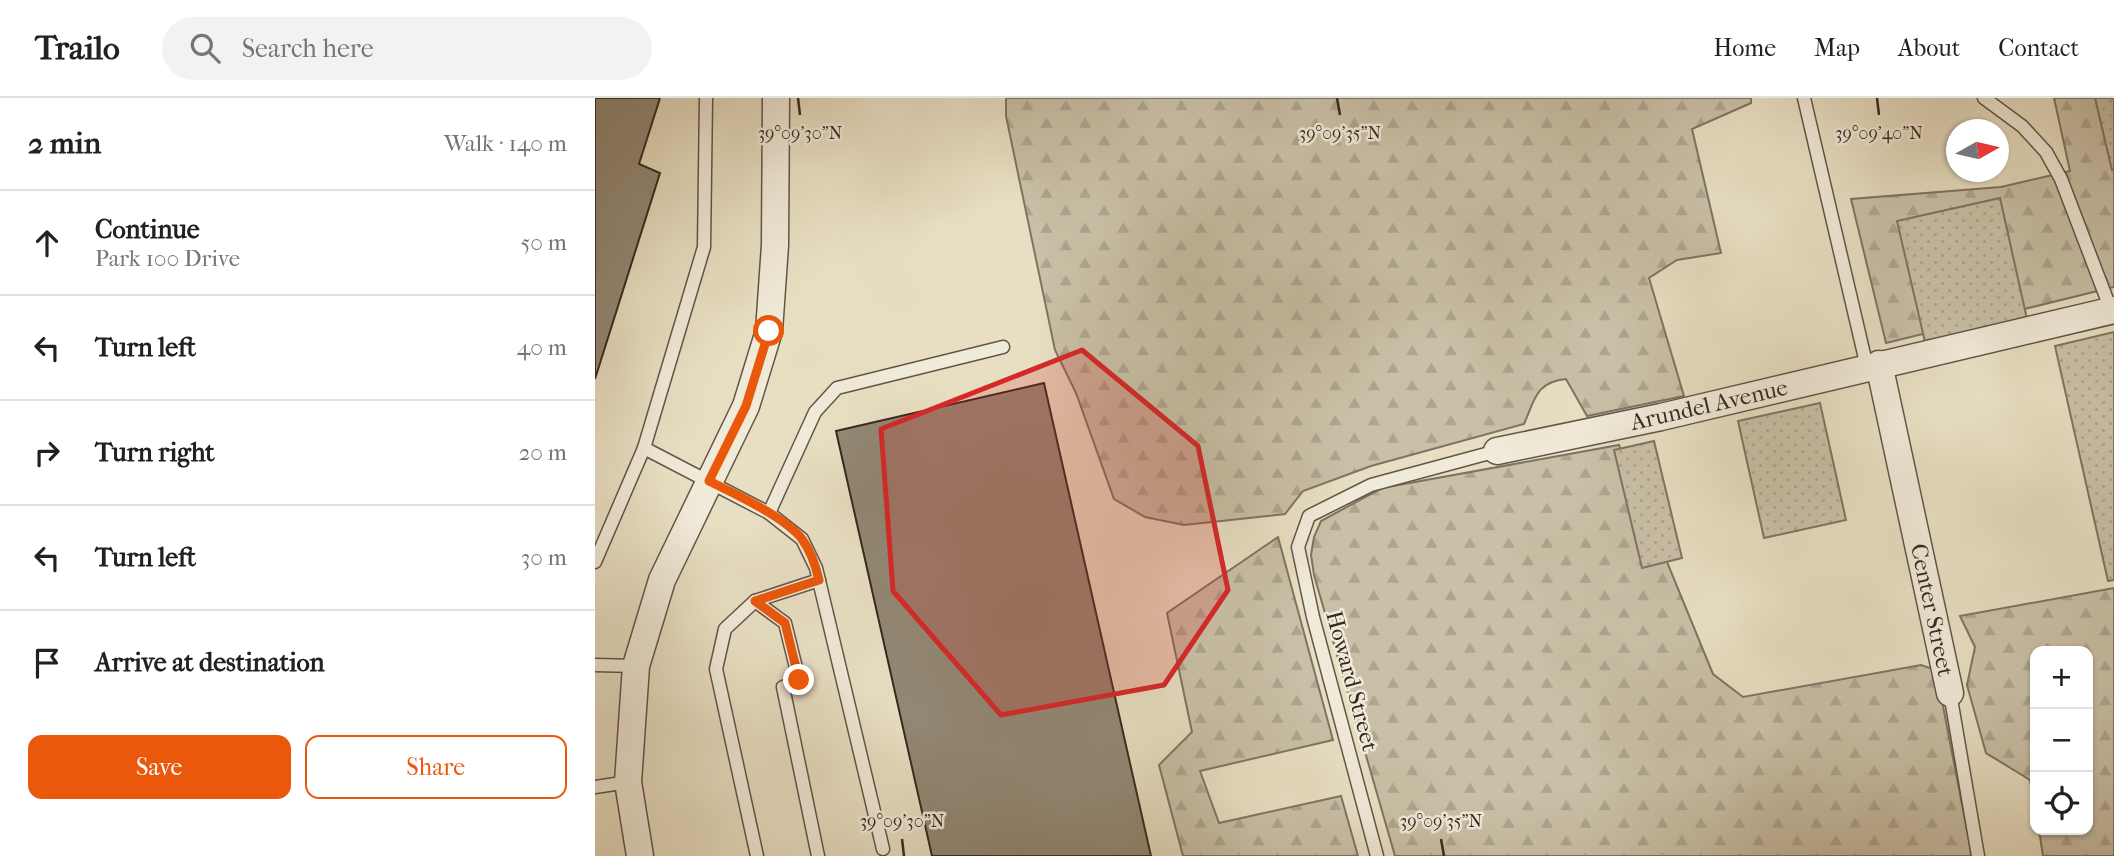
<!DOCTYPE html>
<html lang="en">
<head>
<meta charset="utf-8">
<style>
	:root { --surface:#fff; --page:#f2f2f2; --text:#202124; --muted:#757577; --line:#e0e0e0; --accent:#ea580c }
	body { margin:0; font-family:"IM FELL French Canon",serif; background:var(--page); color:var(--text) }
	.controls { position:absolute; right:21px; bottom:21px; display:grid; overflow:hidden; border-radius:14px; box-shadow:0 2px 5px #0004 }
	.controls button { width:63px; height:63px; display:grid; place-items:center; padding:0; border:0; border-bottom:2px solid var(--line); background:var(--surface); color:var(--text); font:35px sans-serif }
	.compass { position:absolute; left:1351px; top:21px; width:63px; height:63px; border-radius:50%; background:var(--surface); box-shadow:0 2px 5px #0004; rotate:82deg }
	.stop { position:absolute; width:21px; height:21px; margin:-16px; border:5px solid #ea580c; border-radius:50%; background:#fff }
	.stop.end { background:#ea580c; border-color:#fff; box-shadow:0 2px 7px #0008 }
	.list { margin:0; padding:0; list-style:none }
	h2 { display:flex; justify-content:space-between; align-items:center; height:91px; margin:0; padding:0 28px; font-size:30px }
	h2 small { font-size:23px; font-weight:400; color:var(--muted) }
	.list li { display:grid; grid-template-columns:46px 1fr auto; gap:21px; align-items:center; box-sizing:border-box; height:105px; padding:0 28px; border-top:2px solid var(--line) }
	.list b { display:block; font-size:26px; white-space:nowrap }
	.list p { margin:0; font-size:23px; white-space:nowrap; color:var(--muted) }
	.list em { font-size:23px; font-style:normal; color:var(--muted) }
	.actions { display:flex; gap:14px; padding:21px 28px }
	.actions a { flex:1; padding:16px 0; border:2px solid var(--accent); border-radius:14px; text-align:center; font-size:24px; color:var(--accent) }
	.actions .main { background:var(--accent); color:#fff }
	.icon { flex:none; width:38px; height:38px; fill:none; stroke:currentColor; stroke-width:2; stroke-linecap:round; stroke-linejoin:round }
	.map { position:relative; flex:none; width:1519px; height:758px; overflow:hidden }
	header { display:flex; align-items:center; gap:42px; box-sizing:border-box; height:98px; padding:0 35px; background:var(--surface); border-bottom:2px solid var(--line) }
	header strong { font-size:33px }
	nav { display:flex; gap:38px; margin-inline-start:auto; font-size:24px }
	.search { width:490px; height:63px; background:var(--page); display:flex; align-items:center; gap:18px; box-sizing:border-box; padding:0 24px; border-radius:38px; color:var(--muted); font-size:26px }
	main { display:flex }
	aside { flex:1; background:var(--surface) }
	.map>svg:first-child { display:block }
</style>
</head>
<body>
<header>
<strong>Trailo</strong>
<div class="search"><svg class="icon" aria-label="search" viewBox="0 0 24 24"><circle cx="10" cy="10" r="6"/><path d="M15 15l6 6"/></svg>Search here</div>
<nav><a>Home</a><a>Map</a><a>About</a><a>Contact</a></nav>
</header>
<main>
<aside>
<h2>2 min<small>Walk · 140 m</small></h2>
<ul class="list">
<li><svg class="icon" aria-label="ahead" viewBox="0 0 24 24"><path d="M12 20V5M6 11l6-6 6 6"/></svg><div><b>Continue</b><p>Park 100 Drive</p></div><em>50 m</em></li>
<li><svg class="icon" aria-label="left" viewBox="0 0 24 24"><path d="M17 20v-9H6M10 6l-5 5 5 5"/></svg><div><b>Turn left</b></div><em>40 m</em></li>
<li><svg class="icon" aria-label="right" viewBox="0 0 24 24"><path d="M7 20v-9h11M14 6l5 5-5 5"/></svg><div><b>Turn right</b></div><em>20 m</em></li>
<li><svg class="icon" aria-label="left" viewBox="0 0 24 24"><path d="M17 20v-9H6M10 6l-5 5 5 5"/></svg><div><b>Turn left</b></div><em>30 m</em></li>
<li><svg class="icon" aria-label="arrive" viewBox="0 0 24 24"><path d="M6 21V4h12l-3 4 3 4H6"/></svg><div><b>Arrive at destination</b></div></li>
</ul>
<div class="actions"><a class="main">Save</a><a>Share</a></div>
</aside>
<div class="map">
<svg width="1519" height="758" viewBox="0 0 1519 758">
	<defs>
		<pattern id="forest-firs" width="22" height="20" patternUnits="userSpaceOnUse" patternTransform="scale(1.75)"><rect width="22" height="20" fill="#c9c0a7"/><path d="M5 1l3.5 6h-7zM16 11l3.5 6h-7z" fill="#ada58f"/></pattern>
		<pattern id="park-dots" width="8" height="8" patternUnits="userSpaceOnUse" patternTransform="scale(1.75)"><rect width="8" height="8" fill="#c9c0a7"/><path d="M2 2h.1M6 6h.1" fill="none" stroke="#ada58f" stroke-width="1.8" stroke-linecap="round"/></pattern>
	</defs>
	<rect width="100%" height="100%" fill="#e8dfc3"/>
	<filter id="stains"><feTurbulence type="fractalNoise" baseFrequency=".00286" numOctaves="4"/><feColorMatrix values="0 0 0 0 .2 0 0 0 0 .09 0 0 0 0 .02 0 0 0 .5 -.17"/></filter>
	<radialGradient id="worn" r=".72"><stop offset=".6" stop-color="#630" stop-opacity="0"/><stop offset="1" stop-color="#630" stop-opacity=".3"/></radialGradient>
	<!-- forest -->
	<g fill="url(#forest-firs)" stroke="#7e7464" stroke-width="2">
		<path d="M411,0H1156V5L1097,31L1126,155L1082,162L1054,180L1089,298L992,318L971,281C941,284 940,301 929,326L776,368L708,393L690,416L589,427L550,419L519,401L481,295L460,252L411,18Z"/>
		<path d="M1459,0H1519V189L1291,245L1256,101L1406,89L1475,73Z"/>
		<path d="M1024,347L1118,576L1148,599L1326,567L1341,572L1377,758H800L719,477L716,457L719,439L726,423L787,390Z"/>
		<path d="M683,439L738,642L605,673L624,725L746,698L763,758H588L564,667L597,634L572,515Z"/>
		<path d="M1519,490V758H1448L1444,732H1493V553H1440V713L1435,682L1391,655L1372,587L1380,549L1365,518Z"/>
	</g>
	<!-- park -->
	<g fill="url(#park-dots)" stroke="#7e7464" stroke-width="2">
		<path d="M1500,0H1519V72H1517Z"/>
		<path d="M1405,100L1432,221L1330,244L1302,123Z"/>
		<path d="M1519,234V482L1513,483L1460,248Z"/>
		<path d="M1225,305L1251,422L1169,440L1143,323Z"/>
		<path d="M1059,343L1087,460L1047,470L1019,352Z"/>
	</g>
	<!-- building -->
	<g fill="#928875" stroke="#342920" stroke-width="2">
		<path d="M0,0H65L44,66L65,75L0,281Z"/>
		<path d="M449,285L556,758H337L241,333Z"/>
	</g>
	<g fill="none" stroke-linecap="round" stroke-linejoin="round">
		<!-- lane casing -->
		<g stroke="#615649" stroke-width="15">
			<g id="lane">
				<path d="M1209,0L1272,269"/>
				<path d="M1389,0L1427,28L1451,54L1466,81L1516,212"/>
				<path d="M49,350L174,415L207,441L221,470L288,751"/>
				<path d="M174,415L220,314L242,290L408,249"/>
				<path d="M0,464L49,350L109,149L111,0"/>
				<path d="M160,503L190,525L204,582L188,589L223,758"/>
				<path d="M0,567L41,568"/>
				<path d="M1355,595L1383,758"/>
				<path d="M0,689L33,684"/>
				<path d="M162,758L121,571L130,531L160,503L224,482"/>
				<path d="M782,758L718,519L703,449L714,418L776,387L902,353"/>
			</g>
		</g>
		<!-- street casing -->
		<g stroke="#615649" stroke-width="29">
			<g id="street">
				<path d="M1284,266L1355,595"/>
				<path d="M902,353L1066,319L1519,212"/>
				<path d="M45,758L33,684L41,568L67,482L151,308L174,233L180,147L181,0"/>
			</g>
		</g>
		<!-- lane -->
		<use href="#lane" stroke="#f0ead8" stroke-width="12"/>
		<!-- street -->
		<use href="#street" stroke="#f0ead8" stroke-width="26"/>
	</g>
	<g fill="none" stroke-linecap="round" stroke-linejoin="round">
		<!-- route -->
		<path stroke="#ea580c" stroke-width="9" d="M174,233L151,308L114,383C140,396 190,419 207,441C215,452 221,469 224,482L160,503L190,525L204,582"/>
	</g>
	<!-- marked area -->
	<path fill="#d62828" fill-opacity="0.2" stroke="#d62828" stroke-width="5" stroke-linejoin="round" d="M487,252L603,348L633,492L569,587L406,617L298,493L286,331Z"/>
	<!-- ticks -->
	<path fill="none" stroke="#342920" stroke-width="2.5" d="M203,0L205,17M742,0L745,17M1282,0L1284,17M307,741L309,758M846,741L849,758"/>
	<g text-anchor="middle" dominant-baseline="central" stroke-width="5" stroke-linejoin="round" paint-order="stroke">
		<!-- street labels -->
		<g font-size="23" fill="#342920" stroke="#f0ead8">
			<text transform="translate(1114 307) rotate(-13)">Arundel Avenue</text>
			<text transform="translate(1337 512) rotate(78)">Center Street</text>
			<text transform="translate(757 583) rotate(75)">Howard Street</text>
		</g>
	</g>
	<g font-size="18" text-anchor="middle" fill="#342920" stroke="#f0ead8" stroke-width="5" stroke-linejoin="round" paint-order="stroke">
		<text x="205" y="41">39°09'30"N</text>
		<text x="745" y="41">39°09'35"N</text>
		<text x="1284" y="41">39°09'40"N</text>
		<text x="307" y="729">39°09'30"N</text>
		<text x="846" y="729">39°09'35"N</text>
	</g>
	<rect width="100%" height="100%" filter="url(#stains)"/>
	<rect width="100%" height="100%" fill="url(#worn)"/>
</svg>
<div class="controls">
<button>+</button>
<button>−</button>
<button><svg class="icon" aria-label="locate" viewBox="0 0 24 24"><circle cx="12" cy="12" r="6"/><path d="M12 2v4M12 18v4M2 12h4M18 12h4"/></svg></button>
</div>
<svg class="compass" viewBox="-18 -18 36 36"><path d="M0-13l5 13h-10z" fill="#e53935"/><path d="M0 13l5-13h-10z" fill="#757577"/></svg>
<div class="stop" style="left:174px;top:233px"></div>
<div class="stop end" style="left:204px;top:582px"></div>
</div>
</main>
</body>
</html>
